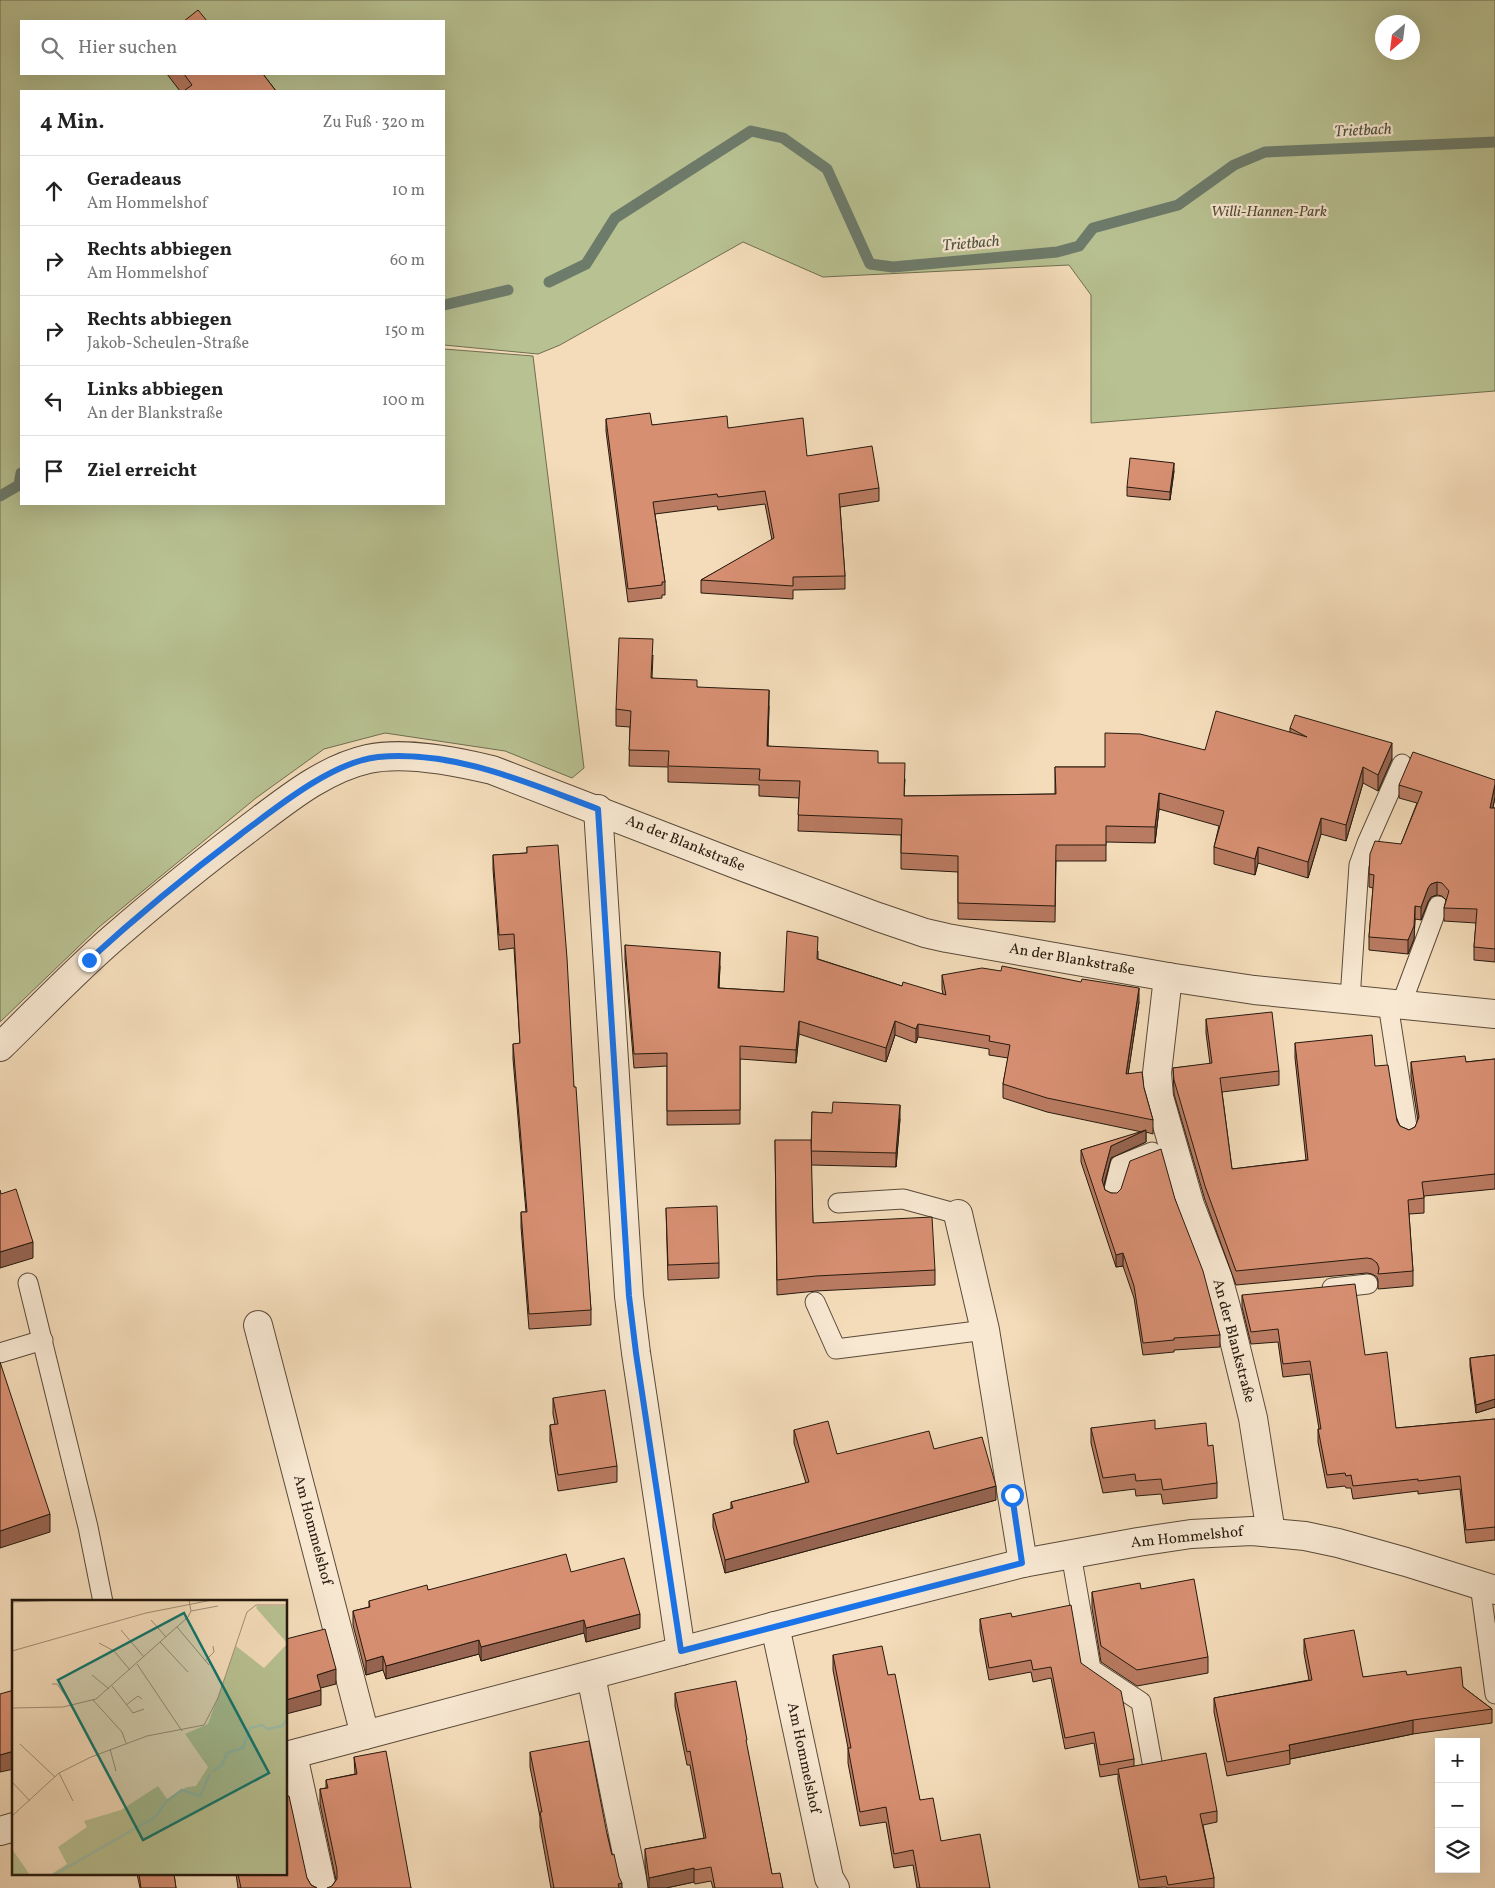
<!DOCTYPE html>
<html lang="de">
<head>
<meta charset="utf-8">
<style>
	:root { --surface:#fff; --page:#f2f2f2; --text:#222; --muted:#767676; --line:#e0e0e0 }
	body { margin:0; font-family:Vollkorn,serif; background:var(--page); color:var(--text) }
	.controls { position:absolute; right:15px; bottom:15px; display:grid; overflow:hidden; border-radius:0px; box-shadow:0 5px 20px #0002 }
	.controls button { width:45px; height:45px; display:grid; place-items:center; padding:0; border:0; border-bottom:1px solid var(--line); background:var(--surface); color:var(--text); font:25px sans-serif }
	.compass { position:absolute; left:1375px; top:15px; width:45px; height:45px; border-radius:50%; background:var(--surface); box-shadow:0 5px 20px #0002; rotate:208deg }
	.stop { position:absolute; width:15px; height:15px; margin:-11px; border:4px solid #1a73e8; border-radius:50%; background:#fff }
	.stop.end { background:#1a73e8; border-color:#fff; box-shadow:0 1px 5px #0008 }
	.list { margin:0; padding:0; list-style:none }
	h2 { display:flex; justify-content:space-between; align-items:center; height:65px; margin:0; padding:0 20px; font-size:21px }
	h2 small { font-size:16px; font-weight:400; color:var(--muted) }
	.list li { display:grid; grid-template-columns:32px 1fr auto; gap:15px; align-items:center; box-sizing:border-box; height:70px; padding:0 20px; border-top:1px solid var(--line) }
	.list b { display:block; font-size:19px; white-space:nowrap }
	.list p { margin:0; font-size:16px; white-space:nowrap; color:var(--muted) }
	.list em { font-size:16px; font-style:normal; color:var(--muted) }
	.icon { flex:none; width:28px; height:28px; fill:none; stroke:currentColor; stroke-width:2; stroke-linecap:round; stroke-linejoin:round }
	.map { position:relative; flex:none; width:1495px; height:1888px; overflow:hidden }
	.search { position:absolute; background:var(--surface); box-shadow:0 5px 20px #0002; left:20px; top:20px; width:425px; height:55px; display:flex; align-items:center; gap:12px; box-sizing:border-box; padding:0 18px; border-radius:0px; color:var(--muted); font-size:19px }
	.panel { position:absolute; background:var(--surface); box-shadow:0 5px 20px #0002; left:20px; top:90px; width:425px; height:415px; border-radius:0px }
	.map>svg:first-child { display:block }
</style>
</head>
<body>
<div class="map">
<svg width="1495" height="1888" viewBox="0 0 1495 1888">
	<rect width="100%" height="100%" fill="#f4dcba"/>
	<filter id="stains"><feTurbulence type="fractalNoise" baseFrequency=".004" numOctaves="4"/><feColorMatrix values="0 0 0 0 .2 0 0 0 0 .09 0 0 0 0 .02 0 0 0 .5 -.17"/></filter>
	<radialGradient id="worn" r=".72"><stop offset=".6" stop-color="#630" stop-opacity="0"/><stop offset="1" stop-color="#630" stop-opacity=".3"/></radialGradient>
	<!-- green -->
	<path fill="#b8c192" stroke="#6f6e50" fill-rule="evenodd" d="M0,0H1495V391L1091,423V295L1069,265L823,277L743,242L560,345L538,354L444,345V91H21V504H444V349L533,356L584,768L572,778L505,751L385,733L324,749L256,798L99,927L0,1022ZM21,21H444V74H21ZM1382,22H1412V52H1382Z"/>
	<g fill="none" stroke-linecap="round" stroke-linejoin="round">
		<!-- stream -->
		<g stroke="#6d7b6b" stroke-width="11">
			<path d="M549,282L586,264L615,218L751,131L783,138L827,169L870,264L893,267L1057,252L1079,246L1093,228L1178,205L1234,165L1265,152L1495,142"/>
			<path d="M444,305L508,290"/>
			<path d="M0,496L19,485L21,473"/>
		</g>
		<!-- service casing -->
		<g stroke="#5a4a39" stroke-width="21">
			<g id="service">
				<path d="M1350,999L1359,865L1367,843L1402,764"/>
				<path d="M1388,1004L1408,1133"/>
				<path d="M1401,1005L1438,906"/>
				<path d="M1113,1194L1120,1165L1152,1152"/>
				<path d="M838,1203L903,1199L958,1214"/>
				<path d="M28,1283L88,1527L103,1602"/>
				<path d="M1332,1288L1368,1284"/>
				<path d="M815,1302L836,1349L985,1330"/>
				<path d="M0,1353L43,1340"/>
				<path d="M1071,1554L1091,1669L1141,1702L1152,1762"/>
				<path d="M1480,1585L1495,1694"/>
			</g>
		</g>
		<!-- minor casing -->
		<g stroke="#5a4a39" stroke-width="30">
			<g id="minor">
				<path d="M598,809L629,1296L636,1353L681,1651"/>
				<path d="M1168,977L1157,1073L1159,1097L1190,1205L1218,1278L1226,1307L1253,1418L1271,1533"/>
				<path d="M0,1047C37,1011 73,973 112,939C156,901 201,864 248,829C284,802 323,769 368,759C405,751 455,761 492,770L738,865L878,917L925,933L947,938L1168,977L1254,990L1495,1014"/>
				<path d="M958,1214L985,1330L1023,1563"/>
				<path d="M258,1325L365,1735"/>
				<path d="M775,1626L829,1878L835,1888"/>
				<path d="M591,1676L634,1888"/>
				<path d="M293,1755L322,1888"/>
				<path d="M286,1756L775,1626L1023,1563L1138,1542L1191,1534L1252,1531L1305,1536L1338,1543L1406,1562L1495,1590"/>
				<path d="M0,1831L14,1827"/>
			</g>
		</g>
		<!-- service -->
		<use href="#service" stroke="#f8e8d2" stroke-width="19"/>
		<!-- minor -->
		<use href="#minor" stroke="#f8e8d2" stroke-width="28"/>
	</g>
	<!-- wall -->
	<g fill="#b97b62" stroke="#261a0e">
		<path d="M167,74H263L276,91H180Z"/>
		<path d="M606,419L652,425L728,428L807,456L879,488V501L840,507L845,576V589L793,590V599L701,593V580L772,540L765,504L718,510L717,506L655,514L665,582V595H662V598L628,602L606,431Z"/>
		<path d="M1174,471L1170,500L1127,496V487Z"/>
		<path d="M653,655L652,678L697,687L769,706L768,746L878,763L905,779L904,796L1055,794V767H1105L1205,750L1290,732V728L1392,759L1378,791L1363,783L1346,841L1321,834L1308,878L1258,863L1255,875L1214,864V847L1219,826L1159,809L1155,843L1106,842V861H1056L1055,922L958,919V872L901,869V835L798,831L799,798L759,796V785L668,782V767L629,766L630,727L616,726V709Z"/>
		<path d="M1399,785L1495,797L1493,808H1495V962L1474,960V947L1476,923L1444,921V908L1446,900L1442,896L1437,895L1431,897L1428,902L1421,920L1415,919L1414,939L1408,954L1369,950V937L1373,888L1369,887V874L1401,844L1417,803L1399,798Z"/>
		<path d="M527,847L574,1087L591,1310V1325L529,1329L521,1227V1212H526L513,1059V1044H520L514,948L499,950L493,869V855L527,853Z"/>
		<path d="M625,945L720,966L719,988L784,992L818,951V959L902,986L943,994L942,989V975L1139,1002L1128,1074L1144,1088L1153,1120V1134L1146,1132V1142L1111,1158L1104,1186L1105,1190L1111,1193L1175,1199L1220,1335V1347L1174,1350V1352L1143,1355L1134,1298L1123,1266L1116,1267L1081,1162V1150L1142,1132L1047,1112L1003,1098V1084L1008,1058L989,1055V1049L918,1037L916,1043L895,1035L886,1062L799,1034L796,1063L740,1059V1124L667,1125V1066L634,1068L625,959Z"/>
		<path d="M1206,1019L1279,1071V1085L1222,1092L1232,1169L1306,1160L1295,1058V1043L1375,1066L1400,1126L1409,1130L1415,1127L1418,1121L1411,1077V1062H1466L1495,1059V1189L1424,1196V1213L1409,1214L1413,1271V1286L1378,1289V1280L1377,1277L1372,1274L1367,1273L1236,1285L1205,1200L1174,1094L1173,1068L1210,1064L1206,1033Z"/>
		<path d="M812,1112L900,1119L896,1167L811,1165L813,1223L935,1270V1285L816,1291L777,1295L775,1140L811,1159Z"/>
		<path d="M666,1208L719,1263V1278L668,1280Z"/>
		<path d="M1242,1295L1365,1355L1396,1428L1495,1419V1540L1466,1543L1460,1489L1418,1494V1491L1353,1499L1351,1488H1346L1345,1486L1327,1488L1318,1442V1429H1319L1310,1374L1283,1377L1278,1342L1251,1344L1242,1307Z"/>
		<path d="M1495,1355V1407L1476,1413L1470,1366V1358Z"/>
		<path d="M553,1398L617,1466V1482L558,1491L550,1441V1425L555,1424L553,1414Z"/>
		<path d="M1091,1428L1155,1429L1208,1446L1217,1483V1498L1163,1504L1161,1494L1136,1496L1135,1489L1103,1493L1091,1443Z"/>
		<path d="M794,1430L837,1454L934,1449L996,1500L725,1573L713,1527V1514L731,1509V1502L806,1483L794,1443Z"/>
		<path d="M571,1572L640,1628L586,1642L584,1633L481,1661L479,1654L386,1679L383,1670L366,1675L353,1625V1611L369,1607V1601L428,1590Z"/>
		<path d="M1141,1589L1208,1657V1673L1137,1686L1101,1662L1092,1608V1592Z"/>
		<path d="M1012,1617L1081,1663L1134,1759V1766L1217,1811V1822L1203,1825L1214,1878V1888H1167L1166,1887L1139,1888L1118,1780V1774L1100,1777L1094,1743L1065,1749L1051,1678L1033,1682L1031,1672L989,1680L980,1631V1619Z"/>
		<path d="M1304,1639L1363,1677L1407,1675L1463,1687L1492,1709V1723L1413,1734L1290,1759V1764L1227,1776L1214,1712V1698L1309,1680L1304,1653Z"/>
		<path d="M833,1655L888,1675L920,1800L941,1841L990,1888H917L913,1865L894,1868L886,1822L860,1826L848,1763V1748L833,1670Z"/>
		<path d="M675,1693L747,1748L772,1874L783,1888H713L711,1881L695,1884L694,1882L666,1888H648L645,1863V1849L704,1838L690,1765H687L675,1706Z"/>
		<path d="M530,1752L607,1834L612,1855L622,1888H551L540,1827V1817L530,1767Z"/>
		<path d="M354,1757L411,1888L332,1886L336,1880L320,1804V1789L326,1788V1780L355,1774Z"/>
		<path d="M137,1874H174L176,1888H140Z"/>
		<path d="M236,1874H286L307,1878L311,1885L317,1888H238Z"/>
	</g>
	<!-- shaded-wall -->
	<g fill="#966450" stroke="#261a0e">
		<path d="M1174,463V471L1170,500V492Z"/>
		<path d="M769,690V706L767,762V746Z"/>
		<path d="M1392,743V759L1378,791V775Z"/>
		<path d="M1363,767V783L1346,841V825Z"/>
		<path d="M1495,784V797L1490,821V808Z"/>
		<path d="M1159,793V809L1155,843V827Z"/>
		<path d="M1321,818V834L1308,878V862Z"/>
		<path d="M1258,847V863L1255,875V859Z"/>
		<path d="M1437,882V895L1431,897L1428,902L1421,920V907L1428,888L1431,884Z"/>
		<path d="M1415,906V919L1414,939L1408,954V940Z"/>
		<path d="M720,952V966L718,1002V988Z"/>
		<path d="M1139,988V1002L1126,1088V1074Z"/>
		<path d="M799,1021V1034L796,1063V1050Z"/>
		<path d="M895,1021V1035L886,1062V1048Z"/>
		<path d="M918,1024V1037L916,1043V1029Z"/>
		<path d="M900,1105V1119L896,1167V1153Z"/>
		<path d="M1146,1130V1142L1111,1158L1102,1192V1180L1111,1146Z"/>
		<path d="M33,1242V1258L0,1268V1252Z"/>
		<path d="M1123,1253V1266L1116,1267V1255Z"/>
		<path d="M1495,1399V1407L1476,1413V1405Z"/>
		<path d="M996,1486V1500L725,1573V1560Z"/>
		<path d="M50,1514V1532L0,1548V1531Z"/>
		<path d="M640,1614V1628L586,1642V1628Z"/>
		<path d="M584,1620V1633L481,1661V1647Z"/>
		<path d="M479,1640V1654L386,1679V1666Z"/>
		<path d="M383,1656V1670L366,1675V1661Z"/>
		<path d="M336,1669V1684L317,1689V1675Z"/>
		<path d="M321,1690V1705L286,1714V1700Z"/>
		<path d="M1413,1720V1734L1290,1759L1289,1745Z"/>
		<path d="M14,1751V1769L0,1772V1755Z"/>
		<path d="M694,1868V1882L666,1888H649V1878Z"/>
		<path d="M622,1883V1888H618V1884Z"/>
	</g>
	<!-- building -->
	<g fill="#d78f72" stroke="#261a0e">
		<path d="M198,10L207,21H184Z"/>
		<path d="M184,74H263L276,91H185V90L192,85Z"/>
		<path d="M650,413L652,425L727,416L728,428L803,418L807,456L872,446L879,488L839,494L845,576L793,577V586L701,580L774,538L765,491L718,497L717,494L653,502L665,582H662V585L628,589L606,419Z"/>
		<path d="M1130,458L1174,463L1170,492L1127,487Z"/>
		<path d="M619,638L653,639L651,678L697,680V687L769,690L767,746L878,751V763H905L904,796L1056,794L1055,767H1105V733L1140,734L1205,750L1216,711L1307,737L1290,728L1295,715L1392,743L1378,775L1363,767L1346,825L1321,818L1308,862L1258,847L1255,859L1214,847L1224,811L1159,793L1155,827L1106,826V845H1056L1055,906L958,903V856L901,853L902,819L798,815L800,781L759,780L760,769L668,766L669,751L629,750L631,711L616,709Z"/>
		<path d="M1413,752L1495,780V784L1490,808H1495V949L1474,947L1477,909L1444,908L1449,891L1442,883L1437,882L1431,884L1428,888L1421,907L1415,906L1414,926L1408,940L1369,937L1374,875L1369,874L1370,854L1375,841L1401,844L1422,792L1399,785Z"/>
		<path d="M558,845L567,958L574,1087H576L591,1310L529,1314L521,1212H527L513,1044L520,1043L514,934L499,935L493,855L527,853V847Z"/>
		<path d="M787,931L818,937L817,959L902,986L903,982L946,995L942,975L982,968L1001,971L1002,966L1081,982L1082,979L1139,988L1126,1074L1142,1072L1144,1088L1153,1120L1047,1098L1003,1084L1010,1045L989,1041L990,1036L918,1024L916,1029L895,1021L886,1048L799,1021L796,1050L740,1046V1110L667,1111V1053L634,1054L625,945L720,952L718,988L784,992Z"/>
		<path d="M1272,1012L1279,1071L1220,1078L1232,1169L1308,1160L1295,1043L1372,1035L1375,1066L1388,1065L1397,1121L1400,1126L1409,1130L1415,1127L1419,1117L1411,1062L1465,1056L1466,1062L1495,1059V1174L1422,1182L1424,1198L1408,1200L1413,1271L1378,1274L1379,1268L1377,1263L1372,1259L1367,1258L1236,1271L1205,1186L1174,1080L1173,1068L1212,1063L1206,1019Z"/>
		<path d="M833,1102L900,1105L896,1153L811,1151L812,1112L832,1113Z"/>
		<path d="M1146,1130L1111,1146L1102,1180L1105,1190L1111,1193H1117L1121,1189L1130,1161L1161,1149L1175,1199L1203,1271L1220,1335L1174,1338V1340L1143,1343L1134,1286L1123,1253L1116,1255L1081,1150Z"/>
		<path d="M775,1140H811L813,1223L932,1217L935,1270L816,1276L777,1280Z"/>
		<path d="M16,1189L33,1242L0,1252V1190L1,1194Z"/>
		<path d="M717,1206L719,1263L668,1265L666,1208Z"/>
		<path d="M1355,1284L1365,1355L1387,1352L1396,1428L1495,1419V1527L1466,1530L1460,1476L1418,1481V1479L1353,1486L1351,1475L1346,1476L1345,1473L1327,1475L1318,1429H1321L1310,1361L1283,1364L1278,1329L1251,1332L1242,1295Z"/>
		<path d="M1495,1355V1399L1476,1405L1470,1358Z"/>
		<path d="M0,1362L50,1514L0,1531Z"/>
		<path d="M605,1390L617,1466L558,1475L550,1425L558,1424L553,1398Z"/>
		<path d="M1155,1420V1429L1206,1423L1208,1446L1213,1445L1217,1483L1163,1490L1161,1479L1136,1481L1135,1474L1103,1478L1091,1428Z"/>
		<path d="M828,1421L837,1454L929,1431L934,1449L982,1437L996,1486L725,1560L713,1514L733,1508L731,1502L809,1482L794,1430Z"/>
		<path d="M566,1554L571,1572L624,1558L640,1614L586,1628L584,1620L481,1647L479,1640L386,1666L383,1656L366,1661L353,1611L370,1607L369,1601L427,1585L428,1590Z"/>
		<path d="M1194,1579L1208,1657L1137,1670L1101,1646L1092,1592L1140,1583L1141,1589Z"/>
		<path d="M1071,1605L1081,1663L1121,1691L1134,1759L1100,1765L1094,1732L1065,1738L1051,1667L1033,1670L1031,1660L989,1668L980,1619L1011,1613L1012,1617Z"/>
		<path d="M325,1629L336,1669L317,1675L321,1690L286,1700V1639Z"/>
		<path d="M1354,1630L1363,1677L1406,1671L1407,1675L1461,1667L1463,1687L1492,1709L1413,1720L1289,1745L1290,1750L1227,1762L1214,1698L1312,1680L1304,1639Z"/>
		<path d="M882,1646L888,1675L895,1674L920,1800L933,1798L941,1841L980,1834L990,1888H920L913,1850L894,1854L886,1807L860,1812L848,1748H851L833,1655Z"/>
		<path d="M736,1681L747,1740H746L772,1874L780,1873L783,1888H715L711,1867L695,1870L694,1868L649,1878L645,1849L706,1838L690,1751L687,1752L675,1693Z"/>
		<path d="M14,1690V1751L0,1755V1694Z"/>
		<path d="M589,1741L607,1834L612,1855L614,1854L619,1877L622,1883L618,1884L619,1888H554L540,1812H542L530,1752Z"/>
		<path d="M386,1751L411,1888H327L332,1886L337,1879V1870L320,1789L328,1788L326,1780L357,1774L354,1757Z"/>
		<path d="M1206,1753L1217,1811L1200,1814L1214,1878L1168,1885L1166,1876L1140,1880L1118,1769Z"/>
		<path d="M286,1796H289L307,1878L311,1885L317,1888H241L238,1874H286Z"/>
		<path d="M139,1874H174L176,1888H141Z"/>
	</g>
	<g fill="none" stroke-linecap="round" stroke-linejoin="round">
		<!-- route -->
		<path stroke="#1a73e8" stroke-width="6" d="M89,960C137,916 188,874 241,834C277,807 332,762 378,757C455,750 528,783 598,809L629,1296L636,1353L681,1651L1022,1563L1012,1495"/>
	</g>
	<g text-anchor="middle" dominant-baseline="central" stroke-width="4.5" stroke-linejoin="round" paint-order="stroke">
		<!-- park labels -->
		<g font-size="15" font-style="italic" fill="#524c36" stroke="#f8e8d2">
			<text x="1269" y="212">Willi-Hannen-Park</text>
		</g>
		<!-- street labels -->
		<g font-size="15" fill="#261a0e" stroke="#f8e8d2">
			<text transform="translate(685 844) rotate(22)">An der Blankstraße</text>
			<text transform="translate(1072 960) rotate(10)">An der Blankstraße</text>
			<text transform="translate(1233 1341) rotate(75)">An der Blankstraße</text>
			<text transform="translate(312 1530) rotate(75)">Am Hommelshof</text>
			<text transform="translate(1187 1538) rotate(-6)">Am Hommelshof</text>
			<text transform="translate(803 1758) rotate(78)">Am Hommelshof</text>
		</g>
		<!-- water labels -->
		<g font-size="16" font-style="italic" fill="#505344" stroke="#f8e8d2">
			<text transform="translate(1363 131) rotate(-3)">Trietbach</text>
			<text transform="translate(971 244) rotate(-5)">Trietbach</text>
		</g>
	</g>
	<!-- overview -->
	<g transform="translate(12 1600)">
		<rect width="275" height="275" fill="#f4dcba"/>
		<path d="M245,6H275V43L244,8ZM275,44V273L38,275L55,264L46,247L75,227L72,221L109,210L146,186L155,199L175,187L184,186L196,167L173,134L196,124L224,46L252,68ZM0,249L18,275H0Z" fill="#b8c192"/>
		<path fill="none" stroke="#9dbca9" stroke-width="2.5" d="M201,171L210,165L215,153L231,148L238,128L250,125L256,129L270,126L275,119M42,275L143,217L155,201L170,190L188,196L198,174"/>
		<path fill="none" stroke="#a28e75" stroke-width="1" d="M0,2L50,0M179,11L206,6M139,20L154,37M165,27L197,65M109,30L132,57M148,42L176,72M87,43L102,51L118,70M0,51L134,13L200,0M193,61L202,52L201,46M125,64L170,131M80,75L97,89M40,84H45L60,105M100,86L121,113L132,109M81,100L110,132L114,143M114,105L126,96L130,99M0,108L51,107L84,99L176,17L179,11L177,0M8,144L43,177M98,149L104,171M47,173L61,201M0,182L18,201M0,216L47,173L79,157L135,136L192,125L206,98L235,12L244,5H275"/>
		<path fill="#0f766e" fill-opacity="0.15" stroke="#0f766e" stroke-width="2.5" d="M172,13L257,173L131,240L46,80Z"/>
		<rect width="275" height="275" fill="none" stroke="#261a0e" stroke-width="2.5"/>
	</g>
	<rect width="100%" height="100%" filter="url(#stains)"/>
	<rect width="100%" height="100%" fill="url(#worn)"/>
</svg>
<div class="controls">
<button>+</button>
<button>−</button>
<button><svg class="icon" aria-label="layers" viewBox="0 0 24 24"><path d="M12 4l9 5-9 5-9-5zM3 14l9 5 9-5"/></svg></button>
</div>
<svg class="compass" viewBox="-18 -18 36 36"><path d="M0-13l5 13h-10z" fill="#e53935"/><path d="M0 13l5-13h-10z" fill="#767676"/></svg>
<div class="stop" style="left:1012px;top:1495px"></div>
<div class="stop end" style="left:89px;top:960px"></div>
<div class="search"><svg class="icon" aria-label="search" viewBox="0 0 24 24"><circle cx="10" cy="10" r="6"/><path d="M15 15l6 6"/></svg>Hier suchen</div>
<section class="panel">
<h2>4 Min.<small>Zu Fuß · 320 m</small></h2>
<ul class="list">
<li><svg class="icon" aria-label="ahead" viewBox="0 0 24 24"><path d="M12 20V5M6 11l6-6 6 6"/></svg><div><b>Geradeaus</b><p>Am Hommelshof</p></div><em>10 m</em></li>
<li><svg class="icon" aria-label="right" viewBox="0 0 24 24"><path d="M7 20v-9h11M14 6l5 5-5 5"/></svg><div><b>Rechts abbiegen</b><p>Am Hommelshof</p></div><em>60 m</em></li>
<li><svg class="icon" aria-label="right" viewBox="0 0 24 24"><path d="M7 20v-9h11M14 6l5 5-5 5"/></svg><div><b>Rechts abbiegen</b><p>Jakob-Scheulen-Straße</p></div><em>150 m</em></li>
<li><svg class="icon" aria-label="left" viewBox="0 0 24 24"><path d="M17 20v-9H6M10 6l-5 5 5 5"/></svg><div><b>Links abbiegen</b><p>An der Blankstraße</p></div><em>100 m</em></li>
<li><svg class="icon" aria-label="arrive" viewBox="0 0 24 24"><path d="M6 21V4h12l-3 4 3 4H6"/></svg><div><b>Ziel erreicht</b></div></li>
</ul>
</section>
</div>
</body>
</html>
